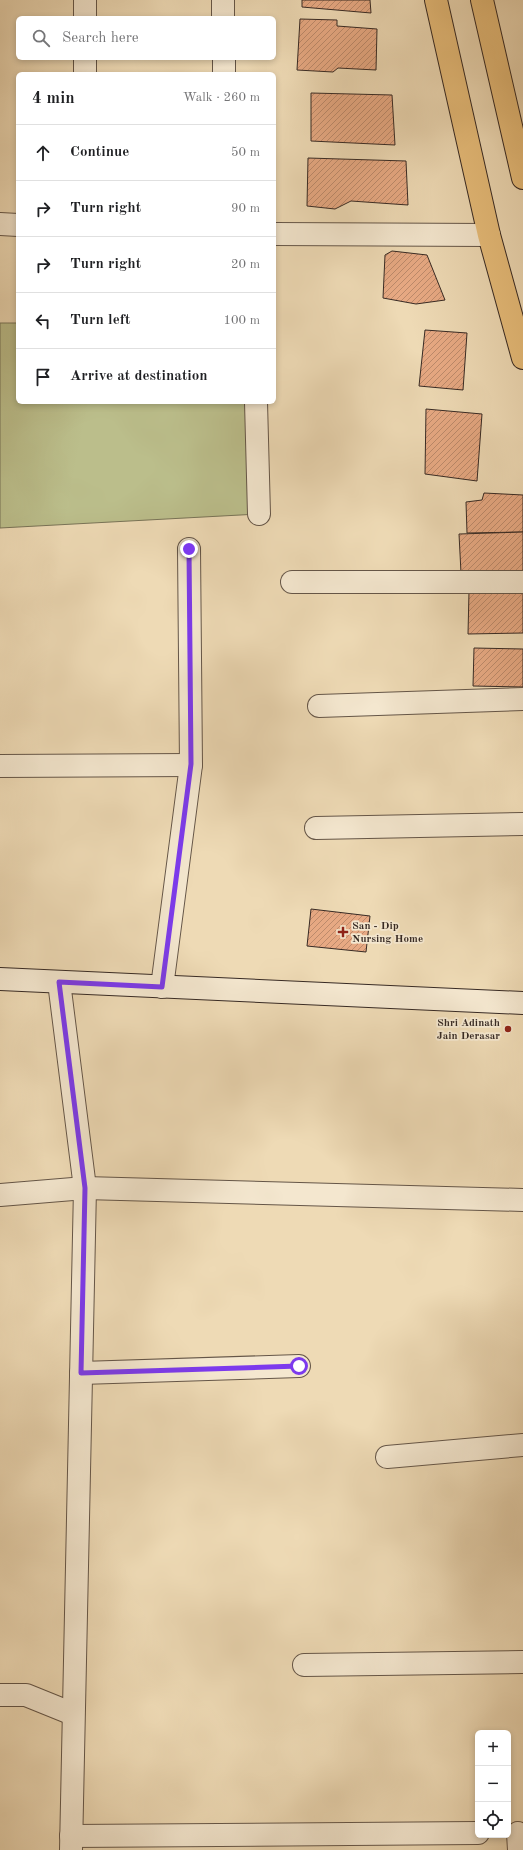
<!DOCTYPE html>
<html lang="en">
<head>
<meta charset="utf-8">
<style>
	:root { --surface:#fff; --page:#f6f6f6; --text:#202124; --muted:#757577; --line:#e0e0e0 }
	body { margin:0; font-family:"Old Standard TT",serif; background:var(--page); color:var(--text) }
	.controls { position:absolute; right:12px; bottom:12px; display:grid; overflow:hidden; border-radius:6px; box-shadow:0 2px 6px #0003 }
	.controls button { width:36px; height:36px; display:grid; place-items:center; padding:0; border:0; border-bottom:1px solid var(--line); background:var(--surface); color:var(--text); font:20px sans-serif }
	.stop { position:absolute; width:12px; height:12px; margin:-9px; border:3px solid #7c3aed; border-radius:50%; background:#fff }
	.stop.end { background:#7c3aed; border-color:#fff; box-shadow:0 1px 4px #0008 }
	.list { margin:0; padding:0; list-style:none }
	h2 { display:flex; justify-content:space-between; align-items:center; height:52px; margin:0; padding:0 16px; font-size:17px }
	h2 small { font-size:13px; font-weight:400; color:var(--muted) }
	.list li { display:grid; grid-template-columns:26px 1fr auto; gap:12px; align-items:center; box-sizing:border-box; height:56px; padding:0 16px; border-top:1px solid var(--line) }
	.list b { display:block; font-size:15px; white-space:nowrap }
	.list em { font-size:13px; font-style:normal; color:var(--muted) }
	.icon { flex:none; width:22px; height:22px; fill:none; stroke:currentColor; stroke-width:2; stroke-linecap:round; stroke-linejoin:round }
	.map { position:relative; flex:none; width:523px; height:1850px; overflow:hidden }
	.search { position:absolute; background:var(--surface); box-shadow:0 2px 6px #0003; left:16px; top:16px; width:260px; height:44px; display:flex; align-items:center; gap:10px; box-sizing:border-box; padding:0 14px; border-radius:6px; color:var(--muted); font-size:15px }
	.panel { position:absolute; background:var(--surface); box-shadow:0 2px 6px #0003; left:16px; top:72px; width:260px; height:332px; border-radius:6px }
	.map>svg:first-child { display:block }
</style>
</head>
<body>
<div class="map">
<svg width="523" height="1850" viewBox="0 0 523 1850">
	<defs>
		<pattern id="building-hatch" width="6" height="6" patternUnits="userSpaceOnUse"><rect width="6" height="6" fill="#e7a983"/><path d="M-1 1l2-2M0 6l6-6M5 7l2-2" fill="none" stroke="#bc8a6b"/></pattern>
	</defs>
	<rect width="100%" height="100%" fill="#eedab5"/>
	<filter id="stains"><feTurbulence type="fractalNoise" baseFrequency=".005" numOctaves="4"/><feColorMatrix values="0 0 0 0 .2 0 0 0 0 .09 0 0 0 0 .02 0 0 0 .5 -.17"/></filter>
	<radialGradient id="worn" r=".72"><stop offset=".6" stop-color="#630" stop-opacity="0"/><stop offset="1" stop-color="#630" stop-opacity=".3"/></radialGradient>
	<!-- green -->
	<path fill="#bbbe8b" stroke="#797458" d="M0,323H18V402H258L259,514L0,528Z"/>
	<!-- building -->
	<g fill="url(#building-hatch)" stroke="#372a24">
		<path d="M302,0H370L371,13L302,7Z"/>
		<path d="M300,19L337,20V26L377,29L376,70L338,68L333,72L297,70Z"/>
		<path d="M311,93L392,95L395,145L311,141Z"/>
		<path d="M308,158L406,161L408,205L351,201L335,209L307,206Z"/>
		<path d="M392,251L427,255L445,300L416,304L383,298L385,255Z"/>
		<path d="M425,330L467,333L463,390L419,386Z"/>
		<path d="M426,409L482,414L477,481L425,474Z"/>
		<path d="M484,493L523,495V532L467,533L466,502L482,500Z"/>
		<path d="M523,532V574L461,573L459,534Z"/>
		<path d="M523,589V633L468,634L469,591Z"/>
		<path d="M474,648L523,649V687L473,686Z"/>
		<path d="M311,909L370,916L366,952L307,946Z"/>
	</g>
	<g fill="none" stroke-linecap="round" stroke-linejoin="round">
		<!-- street casing -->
		<g stroke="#655648" stroke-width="24">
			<g id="street">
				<path d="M85,0V18"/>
				<path d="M223,0V18"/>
				<path d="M85,58V74"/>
				<path d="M224,58V74"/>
				<path d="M0,224L18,225"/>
				<path d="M274,234L489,235"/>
				<path d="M256,402L259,514"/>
				<path d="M292,582H523"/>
				<path d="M319,706L523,699"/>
				<path d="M0,766L191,765"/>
				<path d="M316,828L523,824"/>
				<path d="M59,982L85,1188L71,1850"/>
				<path d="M162,987L191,765L189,549"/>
				<path d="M0,1195L85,1188L523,1200"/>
				<path d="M81,1373L299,1366"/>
				<path d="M387,1457L523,1445"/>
				<path d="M304,1665L523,1662"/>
				<path d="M0,1695H26L73,1714"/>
				<path d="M518,1833L519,1850"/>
				<path d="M71,1836L478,1833"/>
			</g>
		</g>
		<!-- secondary casing -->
		<g stroke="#372a24" stroke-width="24">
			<path id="secondary" d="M0,979L523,1003"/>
		</g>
		<!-- highway casing -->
		<g stroke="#372a24" stroke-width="24">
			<g id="highway">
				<path d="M436,0L489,235L523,358"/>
				<path d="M482,0L523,178"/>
			</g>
		</g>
		<!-- street -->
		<use href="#street" stroke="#f4e7cf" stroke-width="22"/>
		<!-- secondary -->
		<use href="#secondary" stroke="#f4e7cf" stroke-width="22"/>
		<!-- highway -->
		<use href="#highway" stroke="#e7bd7a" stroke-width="22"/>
	</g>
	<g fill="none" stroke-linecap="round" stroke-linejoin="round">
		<!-- route -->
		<path stroke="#7c3aed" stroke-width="5" d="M189,549L191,764L162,987L59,982L85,1188L81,1373L299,1366"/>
	</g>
	<!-- markers -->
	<g fill="#8f2418" stroke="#f4e7cf" stroke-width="1.5">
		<path d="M341 926h4v4h4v4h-4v4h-4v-4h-4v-4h4z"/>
		<circle cx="508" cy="1029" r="4"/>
	</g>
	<g text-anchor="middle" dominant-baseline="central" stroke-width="3.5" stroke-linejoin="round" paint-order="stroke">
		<!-- poi labels -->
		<g font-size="11" font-weight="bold" fill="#372a24" stroke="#f4e7cf" text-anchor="start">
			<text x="352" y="926">San - Dip<tspan x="352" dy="13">Nursing Home</tspan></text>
			<text x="500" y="1023" text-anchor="end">Shri Adinath<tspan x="500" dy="13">Jain Derasar</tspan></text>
		</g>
	</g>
	<rect width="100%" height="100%" filter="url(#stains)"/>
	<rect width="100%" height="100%" fill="url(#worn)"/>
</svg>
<div class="controls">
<button>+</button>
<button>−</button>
<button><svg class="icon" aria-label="locate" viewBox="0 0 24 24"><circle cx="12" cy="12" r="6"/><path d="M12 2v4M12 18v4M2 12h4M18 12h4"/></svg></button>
</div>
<div class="stop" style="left:299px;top:1366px"></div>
<div class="stop end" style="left:189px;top:549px"></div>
<div class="search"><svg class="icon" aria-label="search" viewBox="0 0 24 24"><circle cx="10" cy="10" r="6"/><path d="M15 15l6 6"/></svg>Search here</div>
<section class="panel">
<h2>4 min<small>Walk · 260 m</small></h2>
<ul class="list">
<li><svg class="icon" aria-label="ahead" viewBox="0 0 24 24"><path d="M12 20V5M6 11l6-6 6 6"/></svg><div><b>Continue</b></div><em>50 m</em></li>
<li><svg class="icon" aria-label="right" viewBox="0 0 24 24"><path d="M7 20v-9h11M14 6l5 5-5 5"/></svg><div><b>Turn right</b></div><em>90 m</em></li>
<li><svg class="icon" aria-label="right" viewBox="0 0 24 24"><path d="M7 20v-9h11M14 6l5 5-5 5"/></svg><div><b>Turn right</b></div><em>20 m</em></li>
<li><svg class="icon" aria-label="left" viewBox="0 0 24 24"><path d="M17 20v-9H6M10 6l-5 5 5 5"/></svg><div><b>Turn left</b></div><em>100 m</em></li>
<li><svg class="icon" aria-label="arrive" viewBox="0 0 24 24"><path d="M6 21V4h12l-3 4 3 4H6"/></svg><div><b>Arrive at destination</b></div></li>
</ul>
</section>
</div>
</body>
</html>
